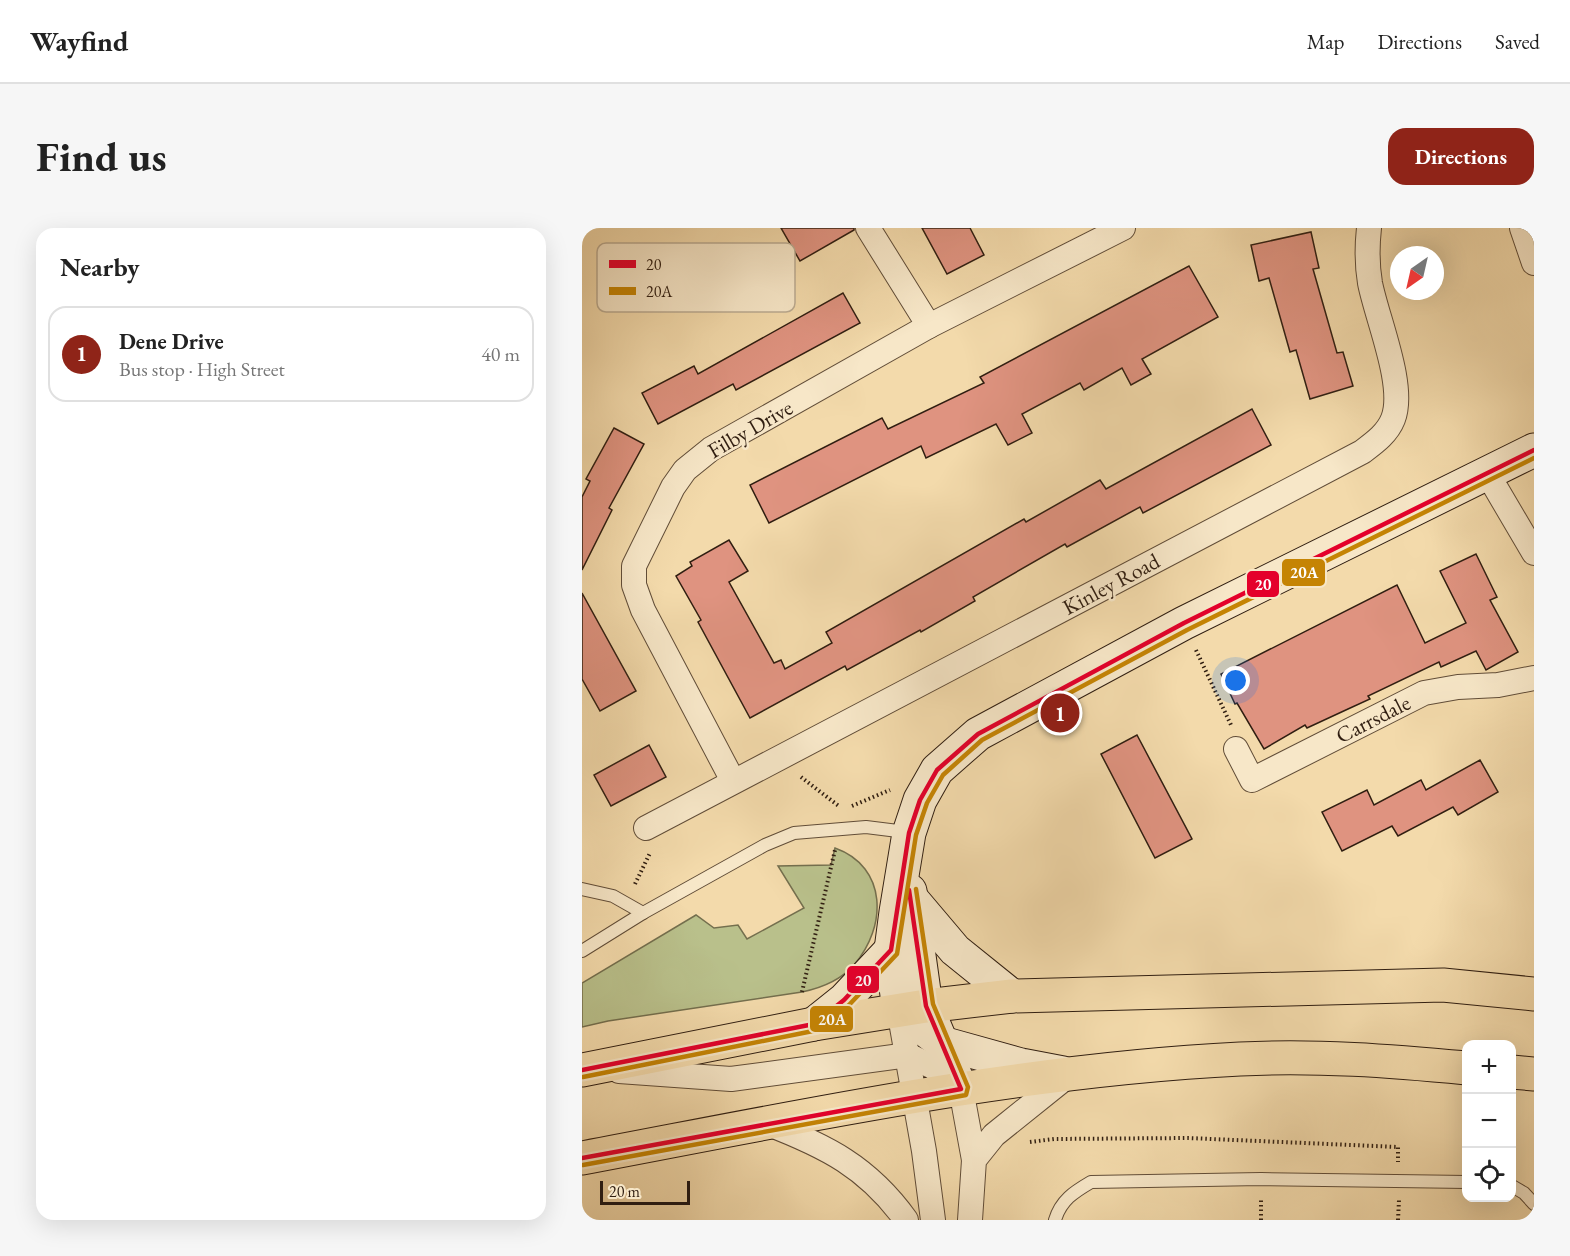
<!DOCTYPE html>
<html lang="en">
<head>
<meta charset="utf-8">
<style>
	:root { --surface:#fff; --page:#f6f6f6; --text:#222; --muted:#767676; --line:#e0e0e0; --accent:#8f2418 }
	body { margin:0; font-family:"EB Garamond",serif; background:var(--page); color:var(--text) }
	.controls { position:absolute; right:18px; bottom:18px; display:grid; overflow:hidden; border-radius:12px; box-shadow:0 6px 24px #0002 }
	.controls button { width:54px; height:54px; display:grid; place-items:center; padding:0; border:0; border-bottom:2px solid var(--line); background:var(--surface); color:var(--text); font:30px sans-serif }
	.compass { position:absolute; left:808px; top:18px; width:54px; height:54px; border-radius:50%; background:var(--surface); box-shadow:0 6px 24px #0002; rotate:214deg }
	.scale { position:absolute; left:18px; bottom:15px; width:90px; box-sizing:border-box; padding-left:6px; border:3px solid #301e11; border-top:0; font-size:16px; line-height:21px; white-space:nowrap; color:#301e11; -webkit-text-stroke:4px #f7e7c8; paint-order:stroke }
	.you { position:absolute; left:654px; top:453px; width:21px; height:21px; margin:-15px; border:4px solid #fff; border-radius:50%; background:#1a73e8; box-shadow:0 0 0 9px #1a73e833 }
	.badge { display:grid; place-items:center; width:39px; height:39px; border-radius:50%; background:var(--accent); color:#fff; font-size:20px; font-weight:700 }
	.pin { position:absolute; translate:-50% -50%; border:3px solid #fff; box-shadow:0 2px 6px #0006 }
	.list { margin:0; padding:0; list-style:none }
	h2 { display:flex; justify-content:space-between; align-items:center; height:78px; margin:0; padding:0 24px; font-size:26px }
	h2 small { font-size:20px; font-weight:400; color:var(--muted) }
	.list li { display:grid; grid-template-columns:39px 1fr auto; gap:18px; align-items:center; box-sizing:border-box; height:96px; margin:0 12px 12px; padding:0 12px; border:2px solid var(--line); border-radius:18px }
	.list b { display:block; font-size:22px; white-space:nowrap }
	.list p { margin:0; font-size:20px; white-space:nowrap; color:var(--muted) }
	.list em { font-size:20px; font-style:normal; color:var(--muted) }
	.icon { flex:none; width:33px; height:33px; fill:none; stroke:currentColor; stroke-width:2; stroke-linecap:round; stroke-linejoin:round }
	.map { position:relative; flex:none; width:952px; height:992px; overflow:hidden; border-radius:18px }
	header { display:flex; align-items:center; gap:36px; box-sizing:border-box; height:84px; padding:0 30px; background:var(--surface); border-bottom:2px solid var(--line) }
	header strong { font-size:28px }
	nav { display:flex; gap:33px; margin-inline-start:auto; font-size:21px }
	.intro { display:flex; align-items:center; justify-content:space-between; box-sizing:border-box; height:144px; padding:0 36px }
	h1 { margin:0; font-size:42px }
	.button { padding:15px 27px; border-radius:18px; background:var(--accent); color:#fff; font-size:21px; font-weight:700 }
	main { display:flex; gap:36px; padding:0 36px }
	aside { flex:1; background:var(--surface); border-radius:18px; box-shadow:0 6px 24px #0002 }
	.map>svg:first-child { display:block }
</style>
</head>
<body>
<header>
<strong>Wayfind</strong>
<nav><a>Map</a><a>Directions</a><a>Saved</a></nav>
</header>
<div class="intro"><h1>Find us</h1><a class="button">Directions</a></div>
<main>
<aside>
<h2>Nearby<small></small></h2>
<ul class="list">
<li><span class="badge">1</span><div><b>Dene Drive</b><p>Bus stop · High Street</p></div><em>40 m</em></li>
</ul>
</aside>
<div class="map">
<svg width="952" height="992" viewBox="0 0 952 992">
	<rect width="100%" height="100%" fill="#f3daab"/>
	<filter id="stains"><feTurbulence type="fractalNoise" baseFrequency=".00333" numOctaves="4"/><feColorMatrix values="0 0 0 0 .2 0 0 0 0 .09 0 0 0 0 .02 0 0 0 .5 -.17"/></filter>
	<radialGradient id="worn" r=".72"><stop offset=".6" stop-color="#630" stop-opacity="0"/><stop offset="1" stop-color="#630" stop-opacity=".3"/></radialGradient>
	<!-- green -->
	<path fill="#b9c08b" stroke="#746f4e" stroke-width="1.5" d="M253,620C306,639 305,699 272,737C258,753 239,760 220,764L26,793L0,799V755L114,687L132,700L156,697L165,711L222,680L196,638L249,637Z"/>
	<!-- building -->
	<g fill="#df9380" stroke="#301e11" stroke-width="1.5">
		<path d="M199,0H272V2L218,33Z"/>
		<path d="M340,0H388L402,27L365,46Z"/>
		<path d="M729,4L737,40L731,41L755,125L761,124L771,158L728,171L714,122L708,124L687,50L677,53L669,17Z"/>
		<path d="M607,38L636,89L560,131L569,146L549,157L540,140L502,162L498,155L440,186L450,205L426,217L414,196L344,230L339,218L187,295L168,257L300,190L306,201L402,155L398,149Z"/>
		<path d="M261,65L278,95L154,162L151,156L76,196L60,165L112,138L116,146Z"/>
		<path d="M670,181L689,217L561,285L558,279L485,319L483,316L391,369L393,373L339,404L338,402L265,442L263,438L168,490L116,394L119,392L94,348L110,338L108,334L147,312L166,343L147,354L192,435L199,432L203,441L250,415L244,404L442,291L444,294L518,252L524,261Z"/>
		<path d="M32,200L62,216L27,280L30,282L0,342V269L8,253L4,251Z"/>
		<path d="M894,326L915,369L908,372L936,424L904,442L894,423L859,439L857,434L786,468L788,471L766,481L725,500L723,497L682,521L655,475L653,476L639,446L815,357L843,415L884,395L858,343Z"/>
		<path d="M0,365L54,463L18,483L0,451Z"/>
		<path d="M555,507L610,611L573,630L519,526Z"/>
		<path d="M67,517L84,549L29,578L12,547Z"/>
		<path d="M898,532L916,564L876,587L871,579L816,608L810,598L760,623L740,584L785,562L792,577L839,552L844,562Z"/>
	</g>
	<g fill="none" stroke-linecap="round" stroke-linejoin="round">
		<!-- lane casing -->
		<g stroke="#614d38" stroke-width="14">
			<g id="lane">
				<path d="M0,661L31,668L61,685"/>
				<path d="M0,723L61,685L183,617L212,605L284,599L324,604"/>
				<path d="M930,958L942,965L952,976"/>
				<path d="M473,992C479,972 492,964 509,954L679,951L885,954"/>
			</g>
		</g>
		<!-- street casing -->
		<g stroke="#614d38" stroke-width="26">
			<g id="street">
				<path d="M286,0L347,98"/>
				<path d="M940,0L952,35"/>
				<path d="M905,245L952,325"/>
				<path d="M654,521L670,552L842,465L876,459L916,457L952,450"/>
				<path d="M151,553L61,382L52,357V338L91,259L103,242L129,221L347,98L541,0"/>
				<path d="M64,600L780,224C792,215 805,206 811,191C824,158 795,91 788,55C785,37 785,18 787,0"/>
				<path d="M317,782L342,923L351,992"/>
				<path d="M37,843L149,851L326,827L351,839L379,861L392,932"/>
				<path d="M184,895C244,918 286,939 324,992"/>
				<path d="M388,992L392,932L412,907L488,846"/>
			</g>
		</g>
		<!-- secondary casing -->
		<g stroke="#301e11" stroke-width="35">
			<g id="secondary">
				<path d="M328,663L344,778L379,861"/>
				<path d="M329,670L373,722L430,768"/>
				<path d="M232,796L262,772L309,722"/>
				<path d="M481,845L439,837L360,815L317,782L309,722L314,684L327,605L338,572L355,542L396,506L602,395L952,222"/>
			</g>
		</g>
		<!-- highway casing -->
		<g stroke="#301e11" stroke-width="35">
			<g id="highway">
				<path d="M0,842L232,796L344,778L430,768L861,757L952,766"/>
				<path d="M930,844L952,846"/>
				<path d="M0,930C218,889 436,842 658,831C733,827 810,833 885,840"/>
			</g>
		</g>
		<!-- path -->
		<g stroke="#301e11" stroke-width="4" stroke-dasharray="1.5 3" stroke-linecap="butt">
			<path d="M614,422L649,497"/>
			<path d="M219,549L258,579"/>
			<path d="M270,578L308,562"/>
			<path d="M53,656L68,625"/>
			<path d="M220,764L253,622"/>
			<path d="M448,914L472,911L606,910L816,919V934"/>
			<path d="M679,992V972"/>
			<path d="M816,992L817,972"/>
		</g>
		<!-- lane -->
		<use href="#lane" stroke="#f7e7c8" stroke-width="12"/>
		<!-- street -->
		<use href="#street" stroke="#f7e7c8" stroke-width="24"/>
		<!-- secondary -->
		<use href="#secondary" stroke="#f7e7c8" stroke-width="33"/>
		<!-- highway -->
		<use href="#highway" stroke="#f3daab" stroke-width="33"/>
		<!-- bus-1 casing -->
		<g stroke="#f7e7c8" stroke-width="9">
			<g id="bus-1">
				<path d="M0,842L232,796L262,772L309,722L327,605L338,572L355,542L396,506L602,395L952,222"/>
				<path d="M0,930L379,861L344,778L327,662"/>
			</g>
		</g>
		<!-- bus-2 casing -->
		<g stroke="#f7e7c8" stroke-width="9">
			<g id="bus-2">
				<path d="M1,849L236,802L267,777L315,726L334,607L345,575L361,547L400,512L605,402L952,230"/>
				<path d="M1,937L384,867L386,859L351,776L334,661"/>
			</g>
		</g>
		<!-- bus-1 -->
		<use href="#bus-1" stroke="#e4002b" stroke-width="4.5"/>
		<!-- bus-2 -->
		<use href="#bus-2" stroke="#c58404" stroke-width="4.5"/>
	</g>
	<g text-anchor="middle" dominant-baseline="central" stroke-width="5" stroke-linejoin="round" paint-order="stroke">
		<!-- street labels -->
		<g font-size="22" fill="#301e11" stroke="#f7e7c8">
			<text transform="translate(168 201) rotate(-30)">Filby Drive</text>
			<text transform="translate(529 356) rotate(-28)">Kinley Road</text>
			<text transform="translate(791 491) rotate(-27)">Carrsdale</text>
		</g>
	</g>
	<!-- legend -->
	<rect x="15" y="15" width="198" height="69" rx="9" fill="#f7e7c8" stroke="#bbab91" stroke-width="1.5"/>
	<rect x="27" y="32" width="27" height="8" fill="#e4002b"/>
	<rect x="27" y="59" width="27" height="8" fill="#c58404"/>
	<g font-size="16" fill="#301e11">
		<text x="64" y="42">20</text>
		<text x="64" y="69">20A</text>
	</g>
	<g stroke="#f7e7c8" stroke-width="2">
		<rect x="699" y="330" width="45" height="29" rx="6" fill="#c58404"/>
		<rect x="664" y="342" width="34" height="28" rx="6" fill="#e4002b"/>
		<rect x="264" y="737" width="34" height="29" rx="6" fill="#e4002b"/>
		<rect x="227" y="777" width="45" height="28" rx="6" fill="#c58404"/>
	</g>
	<g font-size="16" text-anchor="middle" font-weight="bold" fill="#fff">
		<text x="722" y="350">20A</text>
		<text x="681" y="362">20</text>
		<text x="281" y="758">20</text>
		<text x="250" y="797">20A</text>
	</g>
	<rect width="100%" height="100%" filter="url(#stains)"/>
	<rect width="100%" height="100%" fill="url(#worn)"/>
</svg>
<div class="controls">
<button>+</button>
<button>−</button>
<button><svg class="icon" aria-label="locate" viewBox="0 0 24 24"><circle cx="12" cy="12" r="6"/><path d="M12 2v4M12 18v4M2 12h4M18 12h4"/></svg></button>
</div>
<svg class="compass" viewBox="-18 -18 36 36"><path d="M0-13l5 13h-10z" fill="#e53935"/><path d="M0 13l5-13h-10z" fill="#767676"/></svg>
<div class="scale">20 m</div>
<div class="you"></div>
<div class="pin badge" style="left:478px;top:485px">1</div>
</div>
</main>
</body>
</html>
